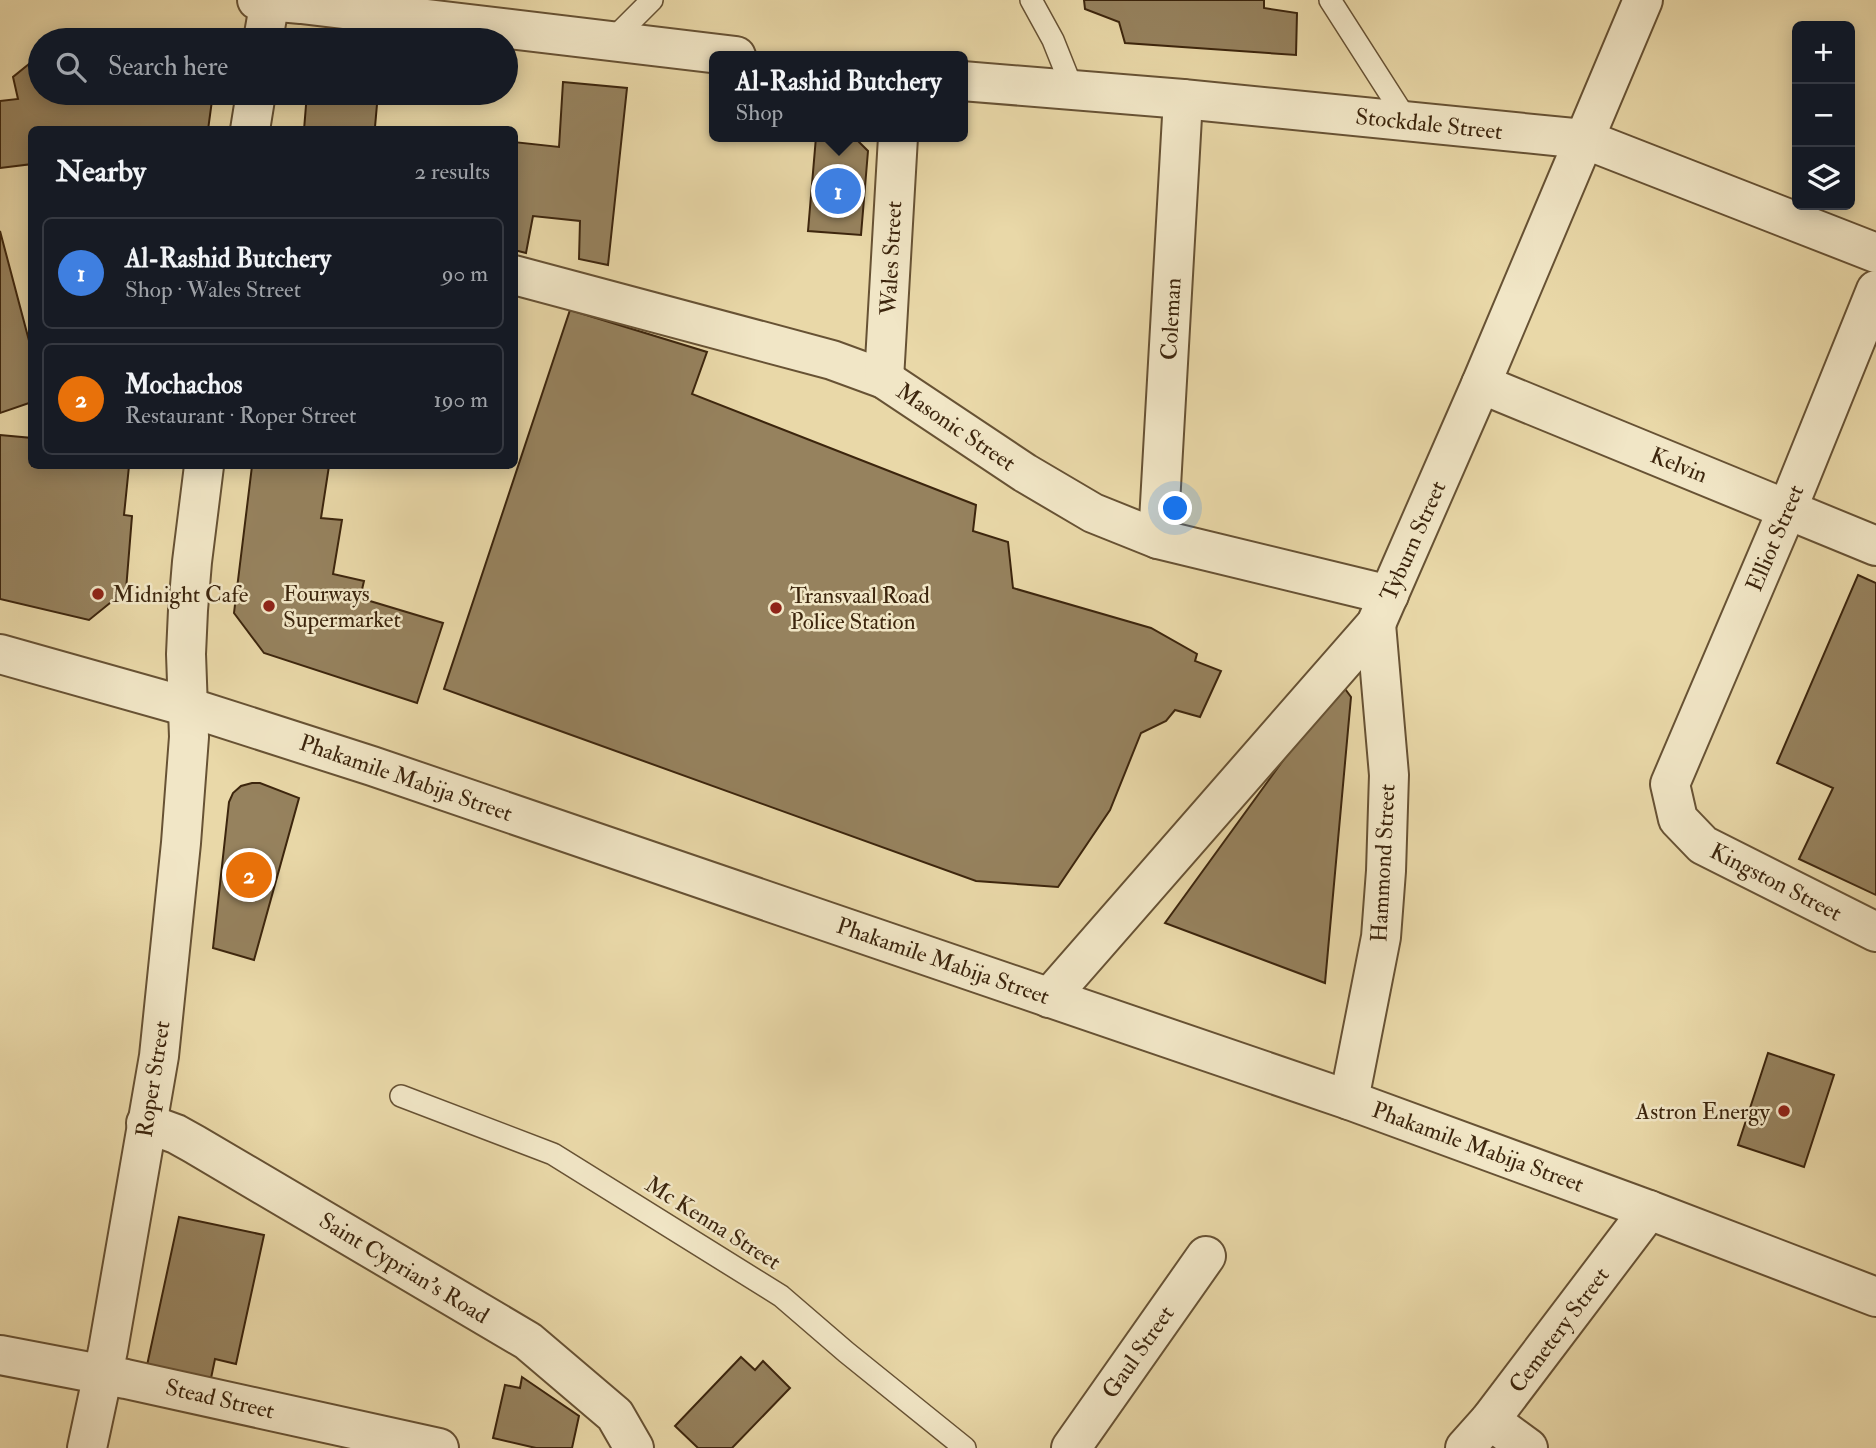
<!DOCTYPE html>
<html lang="en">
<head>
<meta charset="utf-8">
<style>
	:root { --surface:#171b24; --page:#242831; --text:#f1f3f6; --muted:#9ea1a6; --line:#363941; --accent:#2563eb }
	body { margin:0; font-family:"IM FELL Double Pica",serif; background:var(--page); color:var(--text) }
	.controls { position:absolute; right:21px; top:21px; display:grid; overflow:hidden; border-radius:10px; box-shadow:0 4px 18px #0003 }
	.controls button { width:63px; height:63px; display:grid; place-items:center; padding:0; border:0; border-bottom:2px solid var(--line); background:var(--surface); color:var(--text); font:35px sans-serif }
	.you { position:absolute; left:1176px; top:509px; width:24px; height:24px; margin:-18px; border:5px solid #fff; border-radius:50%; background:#1a73e8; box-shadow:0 0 0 10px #1a73e833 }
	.badge { display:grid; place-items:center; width:46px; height:46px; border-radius:50%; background:var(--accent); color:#fff; font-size:23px; font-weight:700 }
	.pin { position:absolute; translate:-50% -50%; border:4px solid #fff; box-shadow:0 2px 7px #0006 }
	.popup { position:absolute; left:709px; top:51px; width:259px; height:91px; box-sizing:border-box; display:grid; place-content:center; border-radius:10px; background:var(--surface); filter:drop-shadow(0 2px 5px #0005); font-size:23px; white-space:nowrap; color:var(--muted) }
	.popup b { font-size:26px; color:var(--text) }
	.popup::after { content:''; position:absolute; left:50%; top:100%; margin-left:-14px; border:14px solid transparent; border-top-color:var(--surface) }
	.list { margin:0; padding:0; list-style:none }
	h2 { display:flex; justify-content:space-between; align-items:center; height:91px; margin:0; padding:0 28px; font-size:30px }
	h2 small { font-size:23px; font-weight:400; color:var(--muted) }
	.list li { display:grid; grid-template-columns:46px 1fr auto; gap:21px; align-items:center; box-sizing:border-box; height:112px; margin:0 14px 14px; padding:0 14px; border:2px solid var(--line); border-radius:10px }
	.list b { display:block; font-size:26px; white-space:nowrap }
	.list p { margin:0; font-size:23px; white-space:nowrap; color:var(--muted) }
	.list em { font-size:23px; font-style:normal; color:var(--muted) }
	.icon { flex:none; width:38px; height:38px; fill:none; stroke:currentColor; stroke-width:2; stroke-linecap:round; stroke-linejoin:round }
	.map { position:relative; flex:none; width:1876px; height:1448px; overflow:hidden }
	.search { position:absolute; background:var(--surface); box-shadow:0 4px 18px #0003; left:28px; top:28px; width:490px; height:77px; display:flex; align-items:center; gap:18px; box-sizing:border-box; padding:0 24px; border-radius:38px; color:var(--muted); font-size:26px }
	.panel { position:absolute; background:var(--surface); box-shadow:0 4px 18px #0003; left:28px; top:126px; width:490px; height:343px; border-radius:10px }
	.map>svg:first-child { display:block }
</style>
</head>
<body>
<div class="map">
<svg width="1876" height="1448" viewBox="0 0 1876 1448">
	<rect width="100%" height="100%" fill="#e9d8a8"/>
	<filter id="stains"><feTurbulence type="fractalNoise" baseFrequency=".00286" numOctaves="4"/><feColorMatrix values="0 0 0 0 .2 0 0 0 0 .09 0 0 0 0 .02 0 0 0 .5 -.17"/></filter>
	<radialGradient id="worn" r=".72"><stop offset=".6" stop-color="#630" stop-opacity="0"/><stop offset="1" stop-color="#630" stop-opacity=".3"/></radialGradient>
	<!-- building -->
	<g fill="#96825e" stroke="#3c250d" stroke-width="2">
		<path d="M1084,0H1264V8L1297,13L1296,55L1125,43L1119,22L1085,9Z"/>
		<path d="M40,55V93H213L208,130H32V164L0,168V101L18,99L13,77Z"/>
		<path d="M563,82L627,88L608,265L579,259L580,221L533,216L526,253L514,250V142L559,147Z"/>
		<path d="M307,93H378L375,127L401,130H304Z"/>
		<path d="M816,137H854L868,151L861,235L808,231Z"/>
		<path d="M0,231L32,352V402L0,413Z"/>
		<path d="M570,310L707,352L692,394L976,505L973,531L1008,542L1013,588L1151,628L1197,654L1195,661L1221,671L1200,717L1175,710L1166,721L1141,733L1110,810L1058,887L976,881L444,689Z"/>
		<path d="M0,435L32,438V466H129L124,515L132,516L126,590L89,620L0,599Z"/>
		<path d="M252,466H329L321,518L342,520L333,574L364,581L360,598L443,623L417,703L264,653L234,613Z"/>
		<path d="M1858,575L1876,583V895L1799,859L1833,788L1777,763Z"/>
		<path d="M1340,682L1351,697L1325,983L1165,923Z"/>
		<path d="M252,783H260L299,798L254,960L213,948L229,802L233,793L241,786Z"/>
		<path d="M1768,1053L1834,1075L1804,1167L1738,1145Z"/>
		<path d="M179,1217L264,1235L236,1364L215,1359L210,1383L146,1370Z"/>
		<path d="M741,1357L755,1370L763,1361L790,1388L732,1448H698L675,1426Z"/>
		<path d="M522,1377L579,1416L572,1448H536L493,1438L505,1385L520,1388Z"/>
	</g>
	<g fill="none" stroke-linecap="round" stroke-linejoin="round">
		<!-- service casing -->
		<g stroke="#675234" stroke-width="24">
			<g id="service">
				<path d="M1031,0L1053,40L1073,90"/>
				<path d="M1330,0L1408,122"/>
				<path d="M610,42L652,0"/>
				<path d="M401,1096L553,1154L781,1296L846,1352L965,1448"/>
			</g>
		</g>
		<!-- minor casing -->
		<g stroke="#675234" stroke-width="42">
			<g id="minor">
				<path d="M257,0L301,4L736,56"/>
				<path d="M962,81L1183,99L1584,139L1876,253"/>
				<path d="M514,275L832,360L884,379L1025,473L1093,513L1158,539L1389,595"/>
				<path d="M1876,290L1787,510L1670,784L1678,819L1703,845L1876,932"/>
				<path d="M884,379L898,137"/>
				<path d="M1481,384L1876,546"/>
				<path d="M1158,539L1183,99"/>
				<path d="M1049,998L1376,624L1481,384L1643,0"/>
				<path d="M1349,1100L1381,937L1386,871L1389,775L1376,624"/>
				<path d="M146,1123L176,1134L194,1144L528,1341L615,1415L634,1448"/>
				<path d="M0,1355L126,1379L439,1448"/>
				<path d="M1490,1420L1528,1448"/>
				<path d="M1071,1448L1206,1256"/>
				<path d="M1465,1448L1490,1420L1649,1210"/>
			</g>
		</g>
		<!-- tertiary casing -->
		<g stroke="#675234" stroke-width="42">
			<g id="tertiary">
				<path d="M263,40L270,0"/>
				<path d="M250,130L256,93"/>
				<path d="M0,654L188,707L372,766L1349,1100L1649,1210L1876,1297"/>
				<path d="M87,1448L108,1350L159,1056L181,843L189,737L186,654L188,610L192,562L204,466"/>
			</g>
		</g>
		<!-- service -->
		<use href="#service" stroke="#f1e6c6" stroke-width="21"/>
		<!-- minor -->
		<use href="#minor" stroke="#f1e6c6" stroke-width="38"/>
		<!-- tertiary -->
		<use href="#tertiary" stroke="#f1e6c6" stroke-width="38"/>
	</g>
	<!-- markers -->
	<g fill="#8f2418" stroke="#f1e6c6" stroke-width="2.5">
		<circle cx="98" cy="594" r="7"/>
		<circle cx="269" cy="606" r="7"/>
		<circle cx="776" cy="608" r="7"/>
		<circle cx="1784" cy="1111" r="7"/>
	</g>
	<g text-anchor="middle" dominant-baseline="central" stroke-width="5" stroke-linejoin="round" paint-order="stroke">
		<!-- street labels -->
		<g font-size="23" fill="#3c250d" stroke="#f1e6c6">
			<text transform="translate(1429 124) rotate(6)">Stockdale Street</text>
			<text transform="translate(891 258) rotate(-87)">Wales Street</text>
			<text transform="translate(1171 319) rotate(-87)">Coleman</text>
			<text transform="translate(956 427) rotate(34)">Masonic Street</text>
			<text transform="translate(1679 465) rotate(22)">Kelvin</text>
			<text transform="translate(1775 538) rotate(-67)">Elliot Street</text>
			<text transform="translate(1413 541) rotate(-66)">Tyburn Street</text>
			<text transform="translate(406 778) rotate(19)">Phakamile Mabija Street</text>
			<text transform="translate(1383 863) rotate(-87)">Hammond Street</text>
			<text transform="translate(1776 882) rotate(27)">Kingston Street</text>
			<text transform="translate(943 961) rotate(19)">Phakamile Mabija Street</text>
			<text transform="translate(153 1079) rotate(-81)">Roper Street</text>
			<text transform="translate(1478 1147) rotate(20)">Phakamile Mabija Street</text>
			<text transform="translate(713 1223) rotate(32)">Mc Kenna Street</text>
			<text transform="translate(404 1268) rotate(31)">Saint Cyprian's Road</text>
			<text transform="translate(1559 1330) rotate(-53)">Cemetery Street</text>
			<text transform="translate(1138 1352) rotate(-55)">Gaul Street</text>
			<text transform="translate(220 1399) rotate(13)">Stead Street</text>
		</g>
		<!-- poi labels -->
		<g font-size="23" fill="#3c250d" stroke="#f1e6c6" text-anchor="start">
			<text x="283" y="593">Fourways<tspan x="283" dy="26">Supermarket</tspan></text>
			<text x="112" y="594">Midnight Cafe</text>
			<text x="790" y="595">Transvaal Road<tspan x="790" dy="26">Police Station</tspan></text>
			<text x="1770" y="1111" text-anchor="end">Astron Energy</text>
		</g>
	</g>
	<rect width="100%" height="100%" filter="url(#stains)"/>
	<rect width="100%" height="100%" fill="url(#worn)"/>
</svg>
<div class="controls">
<button>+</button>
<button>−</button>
<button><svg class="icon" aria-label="layers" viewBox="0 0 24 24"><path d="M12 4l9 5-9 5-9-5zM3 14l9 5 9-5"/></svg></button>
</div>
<div class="you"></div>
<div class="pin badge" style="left:838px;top:191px;background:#3f7fe0">1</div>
<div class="popup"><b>Al-Rashid Butchery</b>Shop</div>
<div class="pin badge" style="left:249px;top:875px;background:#e8710a">2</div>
<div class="search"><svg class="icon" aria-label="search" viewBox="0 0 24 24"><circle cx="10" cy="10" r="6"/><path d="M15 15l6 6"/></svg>Search here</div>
<section class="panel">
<h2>Nearby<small>2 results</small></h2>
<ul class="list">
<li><span class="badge" style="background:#3f7fe0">1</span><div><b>Al-Rashid Butchery</b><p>Shop · Wales Street</p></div><em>90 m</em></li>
<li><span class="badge" style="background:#e8710a">2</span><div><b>Mochachos</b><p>Restaurant · Roper Street</p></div><em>190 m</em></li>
</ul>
</section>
</div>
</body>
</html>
